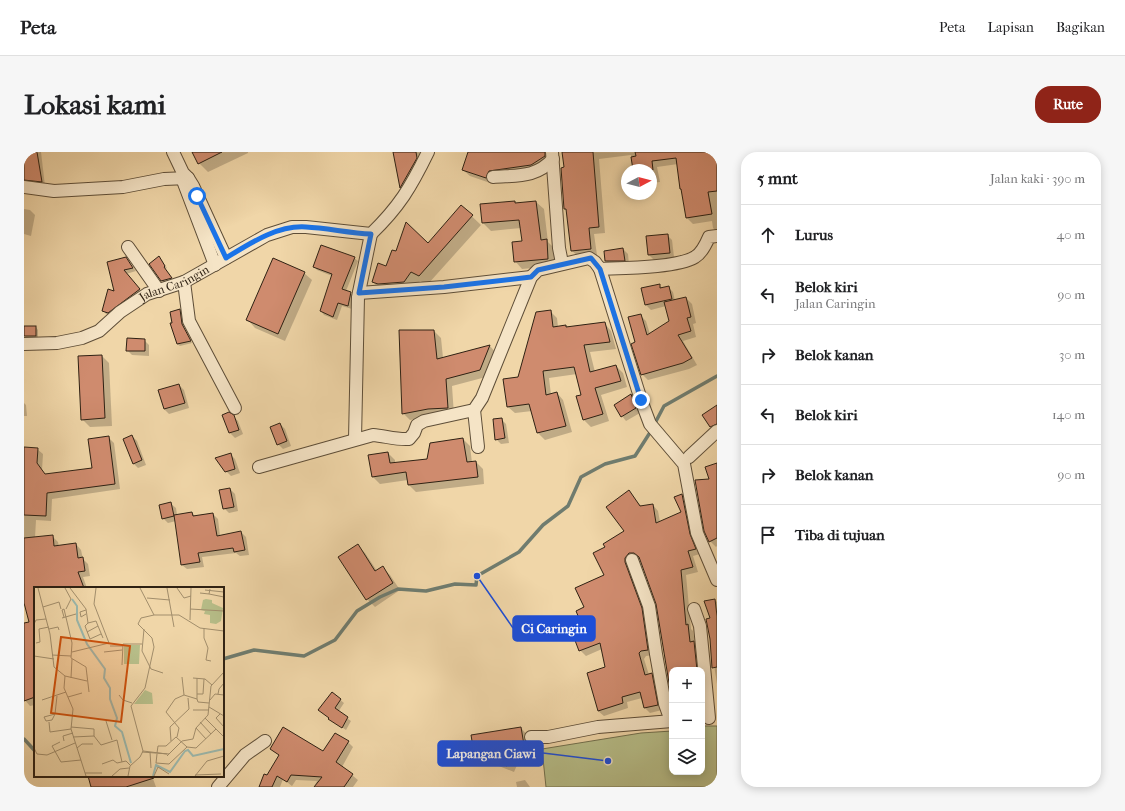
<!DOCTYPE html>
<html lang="id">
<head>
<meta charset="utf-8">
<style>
	:root { --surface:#fff; --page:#f6f6f6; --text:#202124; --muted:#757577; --line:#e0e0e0; --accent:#8f2418 }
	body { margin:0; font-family:"IM FELL French Canon",serif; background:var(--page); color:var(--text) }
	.controls { position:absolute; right:12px; bottom:12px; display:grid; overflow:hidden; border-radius:8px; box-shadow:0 2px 10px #0003 }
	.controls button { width:36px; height:36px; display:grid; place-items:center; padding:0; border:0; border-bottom:1px solid var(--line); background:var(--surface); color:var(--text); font:20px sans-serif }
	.compass { position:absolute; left:597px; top:12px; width:36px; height:36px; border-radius:50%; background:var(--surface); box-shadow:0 2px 10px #0003; rotate:83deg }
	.stop { position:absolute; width:12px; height:12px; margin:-9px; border:3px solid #1a73e8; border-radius:50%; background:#fff }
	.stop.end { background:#1a73e8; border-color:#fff; box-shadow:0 1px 4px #0008 }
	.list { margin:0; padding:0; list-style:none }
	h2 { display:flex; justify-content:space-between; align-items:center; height:52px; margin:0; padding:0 16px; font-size:17px }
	h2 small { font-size:13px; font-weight:400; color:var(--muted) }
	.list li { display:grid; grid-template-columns:26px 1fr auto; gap:12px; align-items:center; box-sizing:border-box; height:60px; padding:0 16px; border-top:1px solid var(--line) }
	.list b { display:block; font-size:15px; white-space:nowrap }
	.list p { margin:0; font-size:13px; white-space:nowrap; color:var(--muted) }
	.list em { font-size:13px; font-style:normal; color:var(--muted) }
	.icon { flex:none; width:22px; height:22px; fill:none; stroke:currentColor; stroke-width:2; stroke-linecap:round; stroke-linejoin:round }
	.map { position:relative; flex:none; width:693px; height:635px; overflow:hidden; border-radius:16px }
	header { display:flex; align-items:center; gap:24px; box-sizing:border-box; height:56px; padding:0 20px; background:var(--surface); border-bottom:1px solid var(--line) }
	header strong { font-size:19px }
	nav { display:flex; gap:22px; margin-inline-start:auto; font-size:14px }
	.intro { display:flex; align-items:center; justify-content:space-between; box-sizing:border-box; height:96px; padding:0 24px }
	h1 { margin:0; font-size:28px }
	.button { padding:10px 18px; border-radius:16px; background:var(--accent); color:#fff; font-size:14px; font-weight:700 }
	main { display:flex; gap:24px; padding:0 24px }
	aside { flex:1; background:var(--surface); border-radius:16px; box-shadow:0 2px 10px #0003 }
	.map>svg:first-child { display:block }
</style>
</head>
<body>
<header>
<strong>Peta</strong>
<nav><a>Peta</a><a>Lapisan</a><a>Bagikan</a></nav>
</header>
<div class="intro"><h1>Lokasi kami</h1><a class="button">Rute</a></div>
<main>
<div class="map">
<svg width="693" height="635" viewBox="0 0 693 635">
	<rect width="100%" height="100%" fill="#f0d6a8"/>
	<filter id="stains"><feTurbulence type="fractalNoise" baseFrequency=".005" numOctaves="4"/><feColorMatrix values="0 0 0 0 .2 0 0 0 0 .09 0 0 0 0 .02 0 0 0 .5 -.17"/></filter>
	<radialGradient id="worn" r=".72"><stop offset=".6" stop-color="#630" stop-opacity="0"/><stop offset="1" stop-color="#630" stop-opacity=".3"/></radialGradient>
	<!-- green -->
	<path fill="#b7be89" stroke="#72704e" d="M678,574H693V635H522L518,597L617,581L648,579V620H678Z"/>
	<!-- shadow -->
	<g fill="#0003">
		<path d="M0,0H17L21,34L0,32Z"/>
		<path d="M169,0H224V1L184,20L175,11Z"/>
		<path d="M370,0H397L400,14L383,43L376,36Z"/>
		<path d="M445,0H524L527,11L472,25L469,32L446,24L439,18Z"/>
		<path d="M539,0H693V80L689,76L688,69L669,72L663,66L654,12L633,15L636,30L627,31V18H610L607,3L575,7L581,81L570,82L573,103L555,105L548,99L543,59L541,57V16Z"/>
		<path d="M491,50L493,52L512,50L520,57L524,90L530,96L531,114L498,117L491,109L499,90L497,76L467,79L459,71L458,53Z"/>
		<path d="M438,55L457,73L404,132L396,129L389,139H358L349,130L363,115L404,92Z"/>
		<path d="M0,57L6,58L11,63L7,84L0,82Z"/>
		<path d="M643,83L648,88L650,105L630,108L625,103L623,85Z"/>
		<path d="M599,97L604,102L605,113L587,114L582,109Z"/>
		<path d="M101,106L112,119L102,122L119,141L88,164L82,162L79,158L92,141Z"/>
		<path d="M330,106L334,109L322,139L331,144L328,157L318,154L313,168L300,163L297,159L308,124L293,118L290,114Z"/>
		<path d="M137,108L143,116L141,117L149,128L140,131L126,112Z"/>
		<path d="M280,121L288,128L261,189L231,176L224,168Z"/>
		<path d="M635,133L638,136L644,135L649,140L651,149L662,146L668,152L672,171L669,172L672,185L659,189L673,213L665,217L624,228L618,222L612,190L616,163L622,169L626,182L646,170L642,154L627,158L622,153L618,137Z"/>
		<path d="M156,158L158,161L160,175L168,191L156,194L153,192L150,172Z"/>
		<path d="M526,159L533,166L534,175L542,174L544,176L581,172L587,179L592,197L566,200L571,220L592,214L599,221L603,235L577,243L585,269L567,275L560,268L553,245L558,243L553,222L525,226L527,243L533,241L539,248L548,280L521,288L514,281L508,259L491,261L484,255L495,226Z"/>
		<path d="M1,175H12L14,178V186H3L1,184Z"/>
		<path d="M410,179L417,186L419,206L466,194L472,201L462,225L428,234L430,263H412L386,268L379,261Z"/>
		<path d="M120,188L125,193V204L108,203L103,198Z"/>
		<path d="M78,204L85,211L88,274L66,275L58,267Z"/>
		<path d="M155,233L160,238L165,256L145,262L140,257Z"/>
		<path d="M607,243L612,248L616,261L602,269L598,264Z"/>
		<path d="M0,251L2,253L3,264H0Z"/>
		<path d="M199,264H209L214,269L219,282L211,286L206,281Z"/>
		<path d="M477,267L482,272L485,291L477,292L472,287Z"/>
		<path d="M256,272L261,277L267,294L259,297L254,292Z"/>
		<path d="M108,284L113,289L122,313L114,316L109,311Z"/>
		<path d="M84,285L90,291L96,337L28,347L27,369L12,368L11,386L28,384L34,390L35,395L52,392L57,398L59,407L64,412L66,424L59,425L63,436H11V553L6,554L0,547V472L6,471L0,447V314L13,297L19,302L18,318L22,323L69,316Z"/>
		<path d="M439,287L446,294L448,311L452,310L459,317L460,332L392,340L385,333L384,328L356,332L349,325L364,301L371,308V312L404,308Z"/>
		<path d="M206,302L211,307L216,321L207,324L202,319Z"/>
		<path d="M693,312V394L692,395L686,389V328Z"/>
		<path d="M206,337L211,342L214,359L205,361L200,356Z"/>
		<path d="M605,340L618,355L629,353L634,359L636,370L658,360V343L663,348L676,402L669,404L674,420L662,423L667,477L669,479L671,491L675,496L677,518H648V538L633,451L617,407L608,408L623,462L629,503L622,504L620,507L625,523L628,522L633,528L638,558L626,561L621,556L618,546L603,550L604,556L580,564L574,559L582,516L578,497L562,504L556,498L558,471L561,456L581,424L582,396L601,380Z"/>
		<path d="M147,352L152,356L153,363L168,361L171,364L189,362L194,367L196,384L217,380L222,385L225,403L216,404L212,401L178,405L180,415L163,417L158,413L152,369L144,371L139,366Z"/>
		<path d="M334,394L341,401L353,419L359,416L366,423L376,438L351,455L343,447L316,405Z"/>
		<path d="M691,448L693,450V532L683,468L687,466Z"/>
		<path d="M308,541L320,551L314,560L327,569L322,578L306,567Z"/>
		<path d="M497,576L504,584L507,601L498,602L490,620L470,612L460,614L452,606Z"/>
		<path d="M324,590L329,595L318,615L334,628L329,635H290L293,629L272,628L268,634L259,627L256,635H246L256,604L248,597L300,601Z"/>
		<path d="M67,624H128L132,635H68Z"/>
		<path d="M501,628L506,635H493L492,630Z"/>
	</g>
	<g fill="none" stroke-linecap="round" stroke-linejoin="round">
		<!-- stream -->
		<g stroke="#6f7c6f" stroke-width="3.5">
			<path d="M630,273L640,254L693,224"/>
			<path d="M199,507L230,498L280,504L311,488L333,459L356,445L374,437L402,439L431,432L452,433L453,424L495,400L519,373L544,354L557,325L581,312L611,304L627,279"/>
			<path d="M0,587L11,599"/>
		</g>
	</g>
	<!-- building -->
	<g fill="#cf8b6e" stroke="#2e2113">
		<path d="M0,0H13L18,30L0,28Z"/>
		<path d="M168,0H198L174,12Z"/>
		<path d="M369,0H392L393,6L376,36Z"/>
		<path d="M444,0H521V4L507,13L465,19L462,26L438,18Z"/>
		<path d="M538,0H569L575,75L565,76L567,97L547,99L542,57H540L537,16L540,15Z"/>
		<path d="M611,0H693V39L684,40L688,62L662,66L657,37H656L652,6L628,9L629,18H609L607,5L612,4Z"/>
		<path d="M491,49V51L512,49L517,88L523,87L524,107L490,110L488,90L498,89L495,68L458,71L456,52Z"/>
		<path d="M437,53L449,63L395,124L387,120L380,130L354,132L348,130L354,111L362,114L368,98L372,99L382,70L404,91Z"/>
		<path d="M644,82L646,101L624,103L622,84Z"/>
		<path d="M297,93L331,105L318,137L327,140L324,154L314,151L309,165L296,159L308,122L289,115Z"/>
		<path d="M599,96L601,109H581L580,99Z"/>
		<path d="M135,104L141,114L140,115L148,126L137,129L125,112Z"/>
		<path d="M102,105L109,116L100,118L116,137L84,161L78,159L84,137L90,139L83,110Z"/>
		<path d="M249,106L281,120L254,182L222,168Z"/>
		<path d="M636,132V136L645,134L648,147L621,153L617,136Z"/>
		<path d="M662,145L667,165L663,166L667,179L654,183L668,206L659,211L617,223L607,192L611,190L604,165L617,162L623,183L645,169L640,150Z"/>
		<path d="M156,157L158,172L167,189L153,192L146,171H148L146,160Z"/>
		<path d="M527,158L529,175L542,173V175L581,170L586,190L560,193L566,220L592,213L597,229L571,236L579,262L559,268L552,244L557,243L550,215L519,219L522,243L533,240L542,274L513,281L505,252L483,255L479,227L494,225L512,160Z"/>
		<rect x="0" y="174" width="12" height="10"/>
		<path d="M375,178H410L413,207L466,193L456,218L422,227L424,256L404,257L378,262Z"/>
		<path d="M103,186L121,187V199H102Z"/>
		<path d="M78,203L81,266L57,268L54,204Z"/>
		<path d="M155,232L161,251L140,257L134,238Z"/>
		<path d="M607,242L612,256L597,265L590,253Z"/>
		<path d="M693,253V272L686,275L678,263Z"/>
		<path d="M205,260L210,263L215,278L205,281L198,263Z"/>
		<path d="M478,266L481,286L471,288L469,267Z"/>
		<path d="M256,271L263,289L253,293L246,275Z"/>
		<path d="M108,283L118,308L109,312L99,287Z"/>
		<path d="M85,284L91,332L23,341L22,364L0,363V295L14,296L13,311L21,322L68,316L64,287Z"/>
		<path d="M439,286L443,310L452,309L454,325L384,333L382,320L348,325L344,303L364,300L366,311L403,307L406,291Z"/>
		<path d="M207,301L211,317L201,320L191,306Z"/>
		<path d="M693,311V386L685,390L680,379L671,328L685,327L681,315Z"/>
		<path d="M206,336L210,355L199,357L195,338Z"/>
		<path d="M605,338L616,354L629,352L632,371L657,360L650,345L658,342L666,382L672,397L664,399L669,415L657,418L662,473L664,472L666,490L670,489L673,518H648V549L632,452L615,405L610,401H605L601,406V410L618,456L624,498L617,499L615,501L621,523L628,521L634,553L620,556L616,540L598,545L599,551L574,559L563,521L581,515L576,491L555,499L546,475L557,471L552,459L560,455L551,436L580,423L569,401L581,395L579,392L600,379L582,355Z"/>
		<path d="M147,350L150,364L138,367L135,353Z"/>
		<path d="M168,360L169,364L189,361L193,384L217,379L221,398L210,400L209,396L174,401L176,410L157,413L150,363Z"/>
		<path d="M29,383L30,394L52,391L54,406L59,405L61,419L54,420L60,436H11V545L0,549V471L5,470L0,451V386Z"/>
		<path d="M334,392L351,419L359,414L369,431L342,448L314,405Z"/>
		<path d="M691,447L693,464V515L688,516L686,487L682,467L686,466L680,449Z"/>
		<path d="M308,540L317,547L311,556L324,565L318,576L304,567L305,566L294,558Z"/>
		<path d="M259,575L299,599L311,581L325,589L312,610L329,622L320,635H290L298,625L267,623L263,630L253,624L248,635H235L240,622L243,623L255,603L246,597Z"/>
		<path d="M497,575L500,593L490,595L483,614L462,605L451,607L447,583Z"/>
		<path d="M64,624H130V626L102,635H67Z"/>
	</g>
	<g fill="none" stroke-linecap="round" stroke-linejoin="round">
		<!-- minor casing -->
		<g stroke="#5e4e38" stroke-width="14">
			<g id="minor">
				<path d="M149,0L159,21L164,26L169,34L202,106"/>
				<path d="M528,0L535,96L538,111"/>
				<path d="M469,25C493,23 512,26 529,7"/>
				<path d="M158,26L191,113"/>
				<path d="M0,35L30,39L99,35L140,27L164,26"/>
				<path d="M104,95L135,139"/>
				<path d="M576,117L617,248L626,272L660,312L673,381L693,428"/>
				<path d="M160,130L165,169L211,256"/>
				<path d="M335,141L420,135L507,125"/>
				<path id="s1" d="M0,192L33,191L58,186L75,179L96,160L123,142L160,130L243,83L268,75H282L347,82C375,55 387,35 404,0"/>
				<path d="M450,258L454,295"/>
				<path d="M331,287L334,145L347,82"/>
				<path d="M665,305L693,279"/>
				<path d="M235,315L349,283C361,284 373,288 385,287L390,281L393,273L400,269L450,258L458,246L507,125L514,118L565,106L571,110L576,117C599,116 653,116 671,105C678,101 682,92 685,85L693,84"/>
				<path d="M608,408L625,454L632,502L641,552L647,569"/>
				<path d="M670,457L676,474L685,566"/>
				<path d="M507,585H524L574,575L648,569"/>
				<path d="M194,635L221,603L241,589"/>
			</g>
		</g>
		<!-- minor -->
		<use href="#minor" stroke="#f5e4c6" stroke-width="12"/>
	</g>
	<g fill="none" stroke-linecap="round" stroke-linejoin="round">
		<!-- route -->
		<path stroke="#1a73e8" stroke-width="5" d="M173,44L202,106C225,92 253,73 282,75C303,76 325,81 347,82L335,141L420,135L507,125L514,118L567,106L576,117L617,248"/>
	</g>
	<g text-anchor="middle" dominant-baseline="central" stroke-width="4" stroke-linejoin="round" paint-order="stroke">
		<!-- street labels -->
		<g font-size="12" fill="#2e2113" stroke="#f5e4c6">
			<text stroke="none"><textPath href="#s1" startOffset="167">Jalan Caringin</textPath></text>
		</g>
	</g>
	<!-- overview -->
	<g transform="translate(10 435)">
		<rect width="190" height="190" fill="#f0d6a8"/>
		<path d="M172,12L178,13V16L189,21L187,34L182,37L176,36V28L170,27L171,24L167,23L169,13ZM90,58H106L105,77H90ZM111,103L118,106L119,117H100Z" fill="#b7be89"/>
		<path fill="none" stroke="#9bb8ad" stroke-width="2" d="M38,12L43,19V33L53,57L71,82L70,91L76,101V112L83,131L81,139L88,145L97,176M119,189L122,178L136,185L151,164L154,163L159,169L190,162"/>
		<path fill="none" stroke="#a28e6c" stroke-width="1" d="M4,1L16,47L20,80L31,89L30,101L39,122L37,142L52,189M31,1L37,12L32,22M36,1L52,22L54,36L51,39L56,52L67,47M133,1L140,40M143,1L150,11L157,9M171,3L190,5M166,6L175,7L176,2M175,7L190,10M113,11L136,13M9,20L25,15L27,22M156,22L190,24M52,23L46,25L47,30L52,27M120,28H145L166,41L190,44M30,30L28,23L30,22L38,56L37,71L52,80L55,105M28,31L42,27M156,33L157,1M54,36L62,34L64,39M0,37L2,33L12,32M170,41V51L174,61L172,73L177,74M15,42L24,40L25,43M110,42L108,64L117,82M53,45L64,39L69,51M2,56L6,55L5,42L15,40M76,59H89M38,65L75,56L60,17L62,1M70,65L88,63M18,68L37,69M0,69L20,72M88,78L89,57H108M117,82L129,86M31,89L53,94M148,90L150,108L163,112L164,115L175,116M37,91L38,72M159,91L171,92L178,98M163,91V112M163,107H169L170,92M184,107L185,102L190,96M85,108L89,113L98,116M34,110L48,106M8,113L32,105M176,113L181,107L190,108M175,120L190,129M159,123H175M21,127L18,133L12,134L10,130ZM21,127L23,109M186,127L182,131L190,140M171,131L190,150M72,134L78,153M15,135L16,145L37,142M166,135L177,147M37,140L60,142V149L67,158L83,153L88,175M162,141L172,152M39,150L60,149M143,150L145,141L132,125L141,112L150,108M30,154L29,149L39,146M137,154L136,140L155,122L154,111M148,154L159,152L162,141L174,128L177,99L190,85M26,155L18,159L27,175L47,173M153,160L162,161L182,142M0,161L3,167L13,168L41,156M43,161L48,157H59M109,164L133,167M108,165L135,167L133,169M116,165L117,181M123,167L122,176L135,177L153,160L142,150L132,159H124L123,166M135,167L148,154M68,177L79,173L83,176L92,174L96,178M51,186H68M161,188L187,187M78,189L86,182L95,181M94,189L96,179L106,170L109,164L97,119L111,101L120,60L118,51L104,37L107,31L120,28L106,1M120,189L124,180L135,187M161,189L173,174L190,169"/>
		<path fill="#cc510d" fill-opacity="0.15" stroke="#cc510d" stroke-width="2" d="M27,50L96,59L87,135L17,126Z"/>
		<rect width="190" height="190" fill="none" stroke="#2e2113" stroke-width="2"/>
	</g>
	<!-- callouts -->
	<path fill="none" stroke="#1d4ed8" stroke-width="1.5" d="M453 424L489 476M584 609L519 601"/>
	<g fill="#1d4ed8" stroke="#f5e4c6" stroke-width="1.5">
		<circle cx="453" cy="424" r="4"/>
		<circle cx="584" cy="609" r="4"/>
	</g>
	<g fill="#1d4ed8" stroke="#1d4ed8" stroke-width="1.5">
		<rect x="489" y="464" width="82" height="25" rx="4"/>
		<rect x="414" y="589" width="105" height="25" rx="4"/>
	</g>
	<g font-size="13" text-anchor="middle" font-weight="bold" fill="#fff">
		<text x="530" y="481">Ci Caringin</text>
		<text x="467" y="606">Lapangan Ciawi</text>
	</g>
	<rect width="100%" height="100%" filter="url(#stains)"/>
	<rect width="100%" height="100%" fill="url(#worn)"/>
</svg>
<div class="controls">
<button>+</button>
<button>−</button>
<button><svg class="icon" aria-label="layers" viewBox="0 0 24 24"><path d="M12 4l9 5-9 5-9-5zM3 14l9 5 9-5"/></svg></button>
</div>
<svg class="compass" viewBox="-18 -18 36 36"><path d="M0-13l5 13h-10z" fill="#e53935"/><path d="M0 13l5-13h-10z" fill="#757577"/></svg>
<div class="stop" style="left:173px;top:44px"></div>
<div class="stop end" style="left:617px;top:248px"></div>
</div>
<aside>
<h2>5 mnt<small>Jalan kaki · 390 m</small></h2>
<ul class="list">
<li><svg class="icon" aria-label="ahead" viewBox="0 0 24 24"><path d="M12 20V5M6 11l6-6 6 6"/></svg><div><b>Lurus</b></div><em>40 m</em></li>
<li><svg class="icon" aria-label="left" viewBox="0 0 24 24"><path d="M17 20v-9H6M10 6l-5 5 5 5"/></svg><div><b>Belok kiri</b><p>Jalan Caringin</p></div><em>90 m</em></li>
<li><svg class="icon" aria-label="right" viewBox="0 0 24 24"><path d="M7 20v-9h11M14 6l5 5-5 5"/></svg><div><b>Belok kanan</b></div><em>30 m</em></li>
<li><svg class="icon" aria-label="left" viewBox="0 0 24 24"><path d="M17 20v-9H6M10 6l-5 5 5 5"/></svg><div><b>Belok kiri</b></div><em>140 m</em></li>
<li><svg class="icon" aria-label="right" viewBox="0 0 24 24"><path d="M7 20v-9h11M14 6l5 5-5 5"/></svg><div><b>Belok kanan</b></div><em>90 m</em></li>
<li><svg class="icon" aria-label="arrive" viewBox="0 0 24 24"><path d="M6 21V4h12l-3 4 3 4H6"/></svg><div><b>Tiba di tujuan</b></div></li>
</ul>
</aside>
</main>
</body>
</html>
